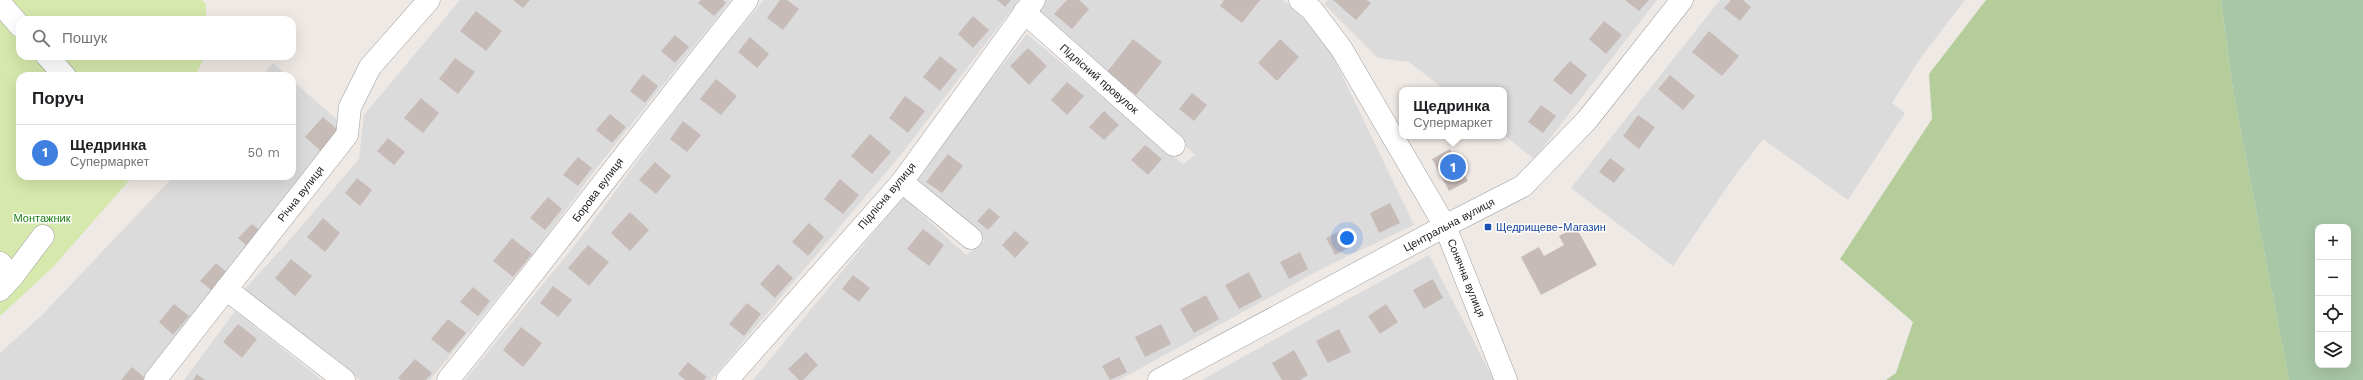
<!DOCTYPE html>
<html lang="uk">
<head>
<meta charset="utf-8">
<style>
	:root { --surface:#fff; --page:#f6f6f6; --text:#202124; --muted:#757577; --line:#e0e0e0; --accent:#111827 }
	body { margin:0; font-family:"Work Sans",sans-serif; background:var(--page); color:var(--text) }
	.controls { position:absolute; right:12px; bottom:12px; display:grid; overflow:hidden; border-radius:8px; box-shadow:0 4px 16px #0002 }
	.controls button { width:36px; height:36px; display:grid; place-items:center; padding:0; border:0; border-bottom:1px solid var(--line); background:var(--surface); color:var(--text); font:20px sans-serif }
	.you { position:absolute; left:1347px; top:238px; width:14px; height:14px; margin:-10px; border:3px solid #fff; border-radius:50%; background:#1a73e8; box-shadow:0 0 0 6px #1a73e833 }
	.badge { display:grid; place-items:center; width:26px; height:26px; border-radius:50%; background:var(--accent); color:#fff; font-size:13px; font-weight:700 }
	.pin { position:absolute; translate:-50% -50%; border:2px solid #fff; box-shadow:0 1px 4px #0006 }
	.popup { position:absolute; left:1399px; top:87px; width:108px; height:52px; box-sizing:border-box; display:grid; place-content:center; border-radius:8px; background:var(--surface); filter:drop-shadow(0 1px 3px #0005); font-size:13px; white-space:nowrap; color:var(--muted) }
	.popup b { font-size:15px; color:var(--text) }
	.popup::after { content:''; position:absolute; left:50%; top:100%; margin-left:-8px; border:8px solid transparent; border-top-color:var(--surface) }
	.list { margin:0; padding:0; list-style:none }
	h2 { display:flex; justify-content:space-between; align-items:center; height:52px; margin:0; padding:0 16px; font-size:17px }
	h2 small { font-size:13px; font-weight:400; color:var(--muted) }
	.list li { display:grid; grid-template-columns:26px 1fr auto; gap:12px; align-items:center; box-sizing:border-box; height:56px; padding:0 16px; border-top:1px solid var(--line) }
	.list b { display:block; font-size:15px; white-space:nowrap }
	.list p { margin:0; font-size:13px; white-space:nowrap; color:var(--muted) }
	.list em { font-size:13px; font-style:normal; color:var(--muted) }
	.icon { flex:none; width:22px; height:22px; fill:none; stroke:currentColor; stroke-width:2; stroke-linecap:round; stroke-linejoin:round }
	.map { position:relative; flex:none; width:2363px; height:380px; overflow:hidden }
	.search { position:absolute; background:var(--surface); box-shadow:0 4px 16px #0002; left:16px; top:16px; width:280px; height:44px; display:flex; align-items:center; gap:10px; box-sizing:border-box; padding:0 14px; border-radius:12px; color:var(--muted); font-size:15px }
	.panel { position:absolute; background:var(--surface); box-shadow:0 4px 16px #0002; left:16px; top:72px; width:280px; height:108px; border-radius:12px }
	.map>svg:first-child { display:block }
</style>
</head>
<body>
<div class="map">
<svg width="2363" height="380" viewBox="0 0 2363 380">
	<rect width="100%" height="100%" fill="#efe9e5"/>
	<!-- residential -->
	<g fill="#dcdbdc">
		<path d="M460,0H731L598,166L537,249L430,380H360L242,292L287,243L359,159L364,115Z"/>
		<path d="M764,0H1019L903,152L711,380H465L583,235L707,67Z"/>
		<path d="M1044,0H1282L1295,8L1313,27L1329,48L1414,225L1325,267L1119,380H753L903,197L966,255L984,241L959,216L915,177L1027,34L1183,164L1195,155L1035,12Z"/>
		<path d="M1328,0H1657L1534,159L1504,135V90H1445L1409,62L1378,58L1324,4Z"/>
		<path d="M1720,0H1965L1919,60L1892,103L1905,113L1848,200L1763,139L1734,177L1673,266L1571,188Z"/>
		<path d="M273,63L287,76H261Z"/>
		<path d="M292,80L343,125L146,380H0V353L42,315L174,176H292Z"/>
		<path d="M1429,255L1494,380H1202L1302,324Z"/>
		<path d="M235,311L322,380H184Z"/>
	</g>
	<!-- grass -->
	<path fill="#d6e8ac" d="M0,0H202L206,4V20H20V56H205L195,76H20V176H133L53,267L0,316Z"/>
	<!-- forest -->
	<path fill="#b4cd9a" d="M1986,0H2221L2233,91L2289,380H1886L1896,373L1913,322L1840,259L1932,119L1929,74Z"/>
	<!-- cemetery -->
	<path fill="#a8c7a6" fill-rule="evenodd" d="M2221,0H2363V380H2289L2233,91ZM2318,227H2348V365H2318Z"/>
	<!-- building -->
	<g fill="#c7bbb8">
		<path d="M513,0H530L523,8Z"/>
		<path d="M701,0H723L726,3L714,16L698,3Z"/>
		<path d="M780,0H787L799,9L783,30L767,18Z"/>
		<path d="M997,0H1011L1005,7Z"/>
		<path d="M1067,0H1079L1089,9L1072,29L1054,14Z"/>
		<path d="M1224,0H1260L1242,23L1220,6Z"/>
		<path d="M1333,0H1367L1371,3L1356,20Z"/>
		<path d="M1625,0H1649L1639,11Z"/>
		<path d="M1731,0H1743L1751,7L1740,21L1724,8Z"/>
		<path d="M476,11L502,31L486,51L460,31Z"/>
		<path d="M973,16L989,30L973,48L958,34Z"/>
		<path d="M1604,21L1622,35L1606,54L1589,39Z"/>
		<path d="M1709,31L1739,56L1722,76L1692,52Z"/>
		<path d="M675,35L689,47L675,63L661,51Z"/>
		<path d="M750,37L769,54L757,68L738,52Z"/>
		<path d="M1133,39L1162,62L1136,95L1107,72Z"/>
		<path d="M1280,39L1299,57L1277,81L1258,63Z"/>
		<path d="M1028,48L1047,66L1029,85L1010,66Z"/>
		<path d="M940,56L957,70L940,91L923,77Z"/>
		<path d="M455,58L475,72L458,94L439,79Z"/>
		<path d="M1570,61L1587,75L1571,95L1553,80Z"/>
		<path d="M643,74L658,86L645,103L630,91Z"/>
		<path d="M1670,75L1695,96L1683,110L1658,89Z"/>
		<path d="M716,79L737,96L721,115L700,99Z"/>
		<path d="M1067,82L1084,96L1067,115L1051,100Z"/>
		<path d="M1192,93L1207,105L1194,121L1179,109Z"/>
		<path d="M905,96L925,111L908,133L889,118Z"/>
		<path d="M421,98L439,113L423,133L404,118Z"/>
		<path d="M1541,105L1556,116L1543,133L1528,122Z"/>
		<path d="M1104,111L1119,125L1104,140L1089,127Z"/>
		<path d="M610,114L626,127L612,143L596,130Z"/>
		<path d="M1638,115L1655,127L1639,149L1623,136Z"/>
		<path d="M323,117L339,131L321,151L305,137Z"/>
		<path d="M683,121L701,135L687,152L670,139Z"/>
		<path d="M870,134L891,152L872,174L851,156Z"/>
		<path d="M388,138L405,152L394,165L377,151Z"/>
		<path d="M1145,145L1162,159L1148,175L1131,160Z"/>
		<path d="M1450,149L1468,181L1449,191L1432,159Z"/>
		<path d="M948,154L963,166L942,193L926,182Z"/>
		<path d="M578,157L592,168L578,186L563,175Z"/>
		<path d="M1610,158L1625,169L1614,183L1599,172Z"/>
		<path d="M655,162L671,176L656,194L639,180Z"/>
		<path d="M357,178L372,190L360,206L345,193Z"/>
		<path d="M840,179L859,195L843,214L824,199Z"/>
		<path d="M548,197L562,209L545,230L530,218Z"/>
		<path d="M1390,203L1400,223L1379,233L1370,213Z"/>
		<path d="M989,208L1000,217L988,230L977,221Z"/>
		<path d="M630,212L649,230L630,251L611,233Z"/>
		<path d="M323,218L340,233L325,252L307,237Z"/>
		<path d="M809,223L824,237L808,256L792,242Z"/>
		<path d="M252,224L263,233L249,248L238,238Z"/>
		<path d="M1576,227L1597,265L1541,295L1521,257L1539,247L1544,256L1564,245L1559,236Z"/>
		<path d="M1346,228L1354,245L1335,255L1326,238Z"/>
		<path d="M923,229L944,245L929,266L907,249Z"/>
		<path d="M1015,231L1029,243L1015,258L1002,245Z"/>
		<path d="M512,238L532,254L513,277L493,261Z"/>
		<path d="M588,245L609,262L589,286L568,268Z"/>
		<path d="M1300,252L1308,269L1289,279L1280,262Z"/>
		<path d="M291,259L312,276L295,296L275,278Z"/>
		<path d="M216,263L230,275L215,293L200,281Z"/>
		<path d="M778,264L793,278L775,298L760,284Z"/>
		<path d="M1249,272L1262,297L1239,309L1225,285Z"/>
		<path d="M853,275L870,288L859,302L842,289Z"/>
		<path d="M1433,279L1443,298L1424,309L1413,290Z"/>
		<path d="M553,286L572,300L558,317L540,303Z"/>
		<path d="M473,287L490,301L478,316L460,302Z"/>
		<path d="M1206,295L1219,319L1194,333L1180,309Z"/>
		<path d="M747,303L761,314L744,336L729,324Z"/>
		<path d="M174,304L189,316L173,335L159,322Z"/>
		<path d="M1386,304L1398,322L1380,334L1368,316Z"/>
		<path d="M448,319L466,333L449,353L431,339Z"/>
		<path d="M238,324L257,339L242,358L223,342Z"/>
		<path d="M1161,324L1171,344L1145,357L1135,337Z"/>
		<path d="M521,327L542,343L523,367L503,350Z"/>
		<path d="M1339,329L1351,352L1328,363L1316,341Z"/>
		<path d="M1294,350L1308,375L1300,380H1282L1272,363Z"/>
		<path d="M806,352L818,365L803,380H799L788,369Z"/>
		<path d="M1119,357L1127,372L1110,380L1102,366Z"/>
		<path d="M415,359L432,373L426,380H401L398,378Z"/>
		<path d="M688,362L707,377L704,380H685L678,374Z"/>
		<path d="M132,367L145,378L143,380H121Z"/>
		<path d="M197,374L205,380H193Z"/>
	</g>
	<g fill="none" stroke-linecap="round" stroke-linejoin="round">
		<!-- minor casing -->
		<g stroke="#9f9f9f" stroke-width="23">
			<g id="minor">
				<path d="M1300,0L1312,10L1341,48L1445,226L1506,380"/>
				<path d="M0,3L20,26"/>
				<path d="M1024,12L1174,145"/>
				<path d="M47,56L65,76"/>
				<path d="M902,182L971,238"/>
				<path d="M0,263L12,277L0,290"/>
				<path d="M12,277L43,236"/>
				<path d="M226,289L344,380"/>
				<path d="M155,380L347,135L350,107L370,67L429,0"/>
				<path d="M448,380C549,255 646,126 747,0"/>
				<path d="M727,380L902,182L1034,0"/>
				<path d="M1159,380L1445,226L1523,186L1587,120L1682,0"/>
			</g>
		</g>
		<!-- minor -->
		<use href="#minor" stroke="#fff" stroke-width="22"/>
	</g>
	<!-- markers -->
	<rect fill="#1a4fb4" stroke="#fff" stroke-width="1.5" x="1484" y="223" width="8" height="8" rx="2"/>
	<g text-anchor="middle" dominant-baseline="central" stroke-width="3" stroke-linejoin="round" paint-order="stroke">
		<!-- street labels -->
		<g font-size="11" fill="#1e1e1e" stroke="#fff">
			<text transform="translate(1099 79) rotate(41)">Підлісний провулок</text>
			<text transform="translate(598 190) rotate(-53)">Борова вулиця</text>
			<text transform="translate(301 194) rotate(-52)">Річна вулиця</text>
			<text transform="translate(887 196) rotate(-50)">Підлісна вулиця</text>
			<text transform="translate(1449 225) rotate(-28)">Центральна вулиця</text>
			<text transform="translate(1466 278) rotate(68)">Сонячна вулиця</text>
		</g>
		<!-- park labels -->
		<g font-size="11" fill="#1c7b0e" stroke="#fff">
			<text x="42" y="218">Монтажник</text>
		</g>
		<!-- transit labels -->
		<g font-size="11" fill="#164399" stroke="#fff" text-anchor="start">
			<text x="1496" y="227">Щедрищеве-Магазин</text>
		</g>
	</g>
</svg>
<div class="controls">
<button>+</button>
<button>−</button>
<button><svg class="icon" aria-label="locate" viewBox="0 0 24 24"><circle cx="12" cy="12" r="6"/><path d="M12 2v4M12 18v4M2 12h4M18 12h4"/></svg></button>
<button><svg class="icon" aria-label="layers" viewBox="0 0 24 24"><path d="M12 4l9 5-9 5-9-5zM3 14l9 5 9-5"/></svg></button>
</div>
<div class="you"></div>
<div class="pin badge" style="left:1453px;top:167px;background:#3f7fe0">1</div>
<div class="popup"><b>Щедринка</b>Супермаркет</div>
<div class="search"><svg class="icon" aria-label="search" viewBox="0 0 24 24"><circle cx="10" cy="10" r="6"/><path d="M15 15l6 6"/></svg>Пошук</div>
<section class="panel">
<h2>Поруч<small></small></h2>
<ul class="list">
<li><span class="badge" style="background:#3f7fe0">1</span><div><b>Щедринка</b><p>Супермаркет</p></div><em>50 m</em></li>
</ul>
</section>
</div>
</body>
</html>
